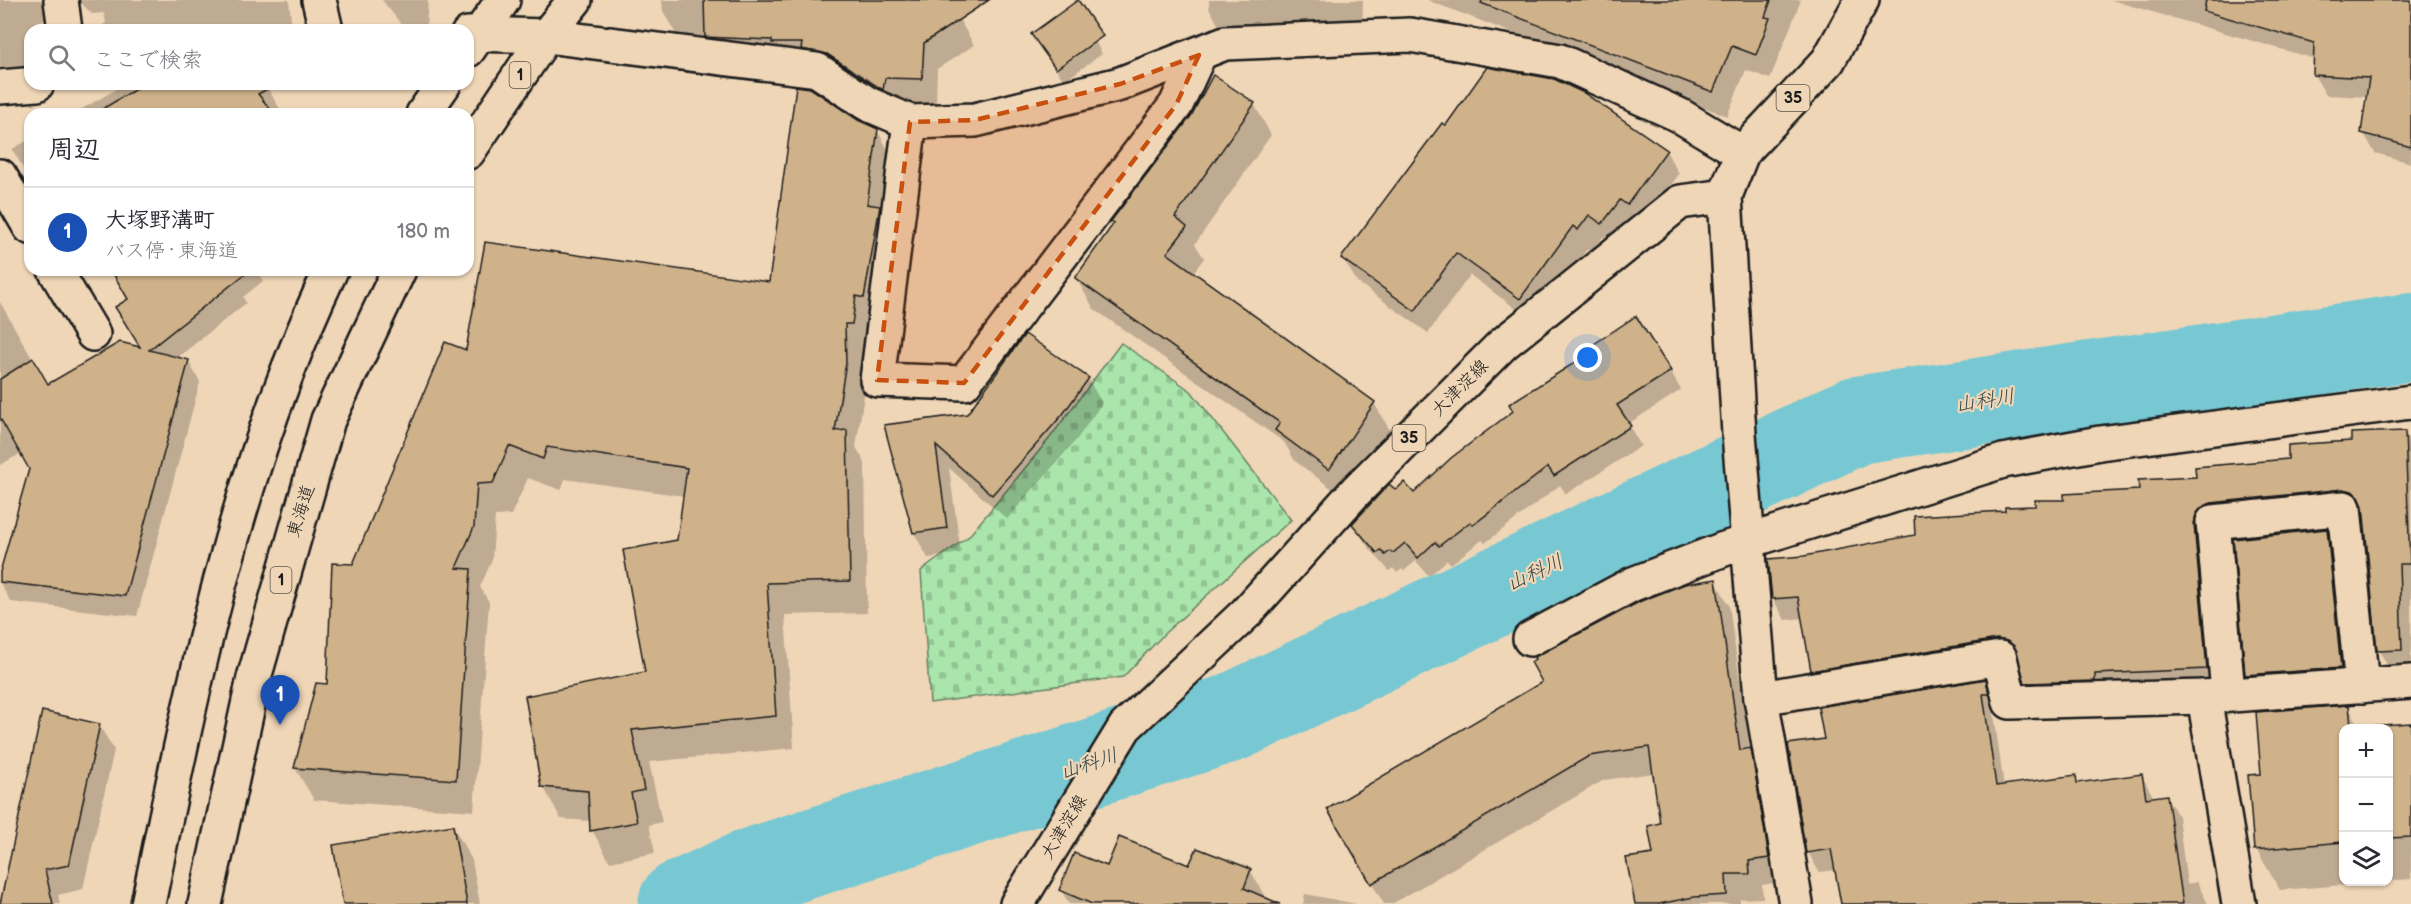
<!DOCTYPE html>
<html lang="ja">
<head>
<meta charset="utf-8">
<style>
	:root { --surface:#fff; --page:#f2f2f3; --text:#2b2b33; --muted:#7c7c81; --line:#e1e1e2; --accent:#ea580c }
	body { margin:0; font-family:"Balsamiq Sans","Klee One",sans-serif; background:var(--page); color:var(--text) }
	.controls { position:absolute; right:18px; bottom:18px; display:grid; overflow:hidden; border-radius:12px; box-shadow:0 2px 4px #0004 }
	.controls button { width:54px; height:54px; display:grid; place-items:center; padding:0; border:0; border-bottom:2px solid var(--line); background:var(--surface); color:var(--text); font:30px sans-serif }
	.you { position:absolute; left:1588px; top:358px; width:21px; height:21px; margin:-15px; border:4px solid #fff; border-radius:50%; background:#1a73e8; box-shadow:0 0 0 9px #1a73e833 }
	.badge { display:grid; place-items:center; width:39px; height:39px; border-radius:50%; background:var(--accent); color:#fff; font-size:20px; font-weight:700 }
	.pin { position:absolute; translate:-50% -50px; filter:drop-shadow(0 2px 3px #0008) }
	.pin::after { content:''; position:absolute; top:32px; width:21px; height:18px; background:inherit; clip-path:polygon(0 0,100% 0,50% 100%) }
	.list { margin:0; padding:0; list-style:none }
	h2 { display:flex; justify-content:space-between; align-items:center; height:78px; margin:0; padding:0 24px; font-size:26px }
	h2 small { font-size:20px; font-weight:400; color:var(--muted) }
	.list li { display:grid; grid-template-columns:39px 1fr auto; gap:18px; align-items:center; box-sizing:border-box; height:90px; padding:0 24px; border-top:2px solid var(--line) }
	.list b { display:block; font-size:22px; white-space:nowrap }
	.list p { margin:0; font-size:20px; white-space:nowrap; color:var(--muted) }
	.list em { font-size:20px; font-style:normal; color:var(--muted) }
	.icon { flex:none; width:33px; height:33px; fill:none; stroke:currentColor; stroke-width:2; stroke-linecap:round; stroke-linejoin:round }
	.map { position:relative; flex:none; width:2411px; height:904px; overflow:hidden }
	.search { position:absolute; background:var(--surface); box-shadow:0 2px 4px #0004; left:24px; top:24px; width:450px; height:66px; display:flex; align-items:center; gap:15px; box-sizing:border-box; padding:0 21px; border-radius:18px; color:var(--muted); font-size:22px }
	.panel { position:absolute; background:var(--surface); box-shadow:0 2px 4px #0004; left:24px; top:108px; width:450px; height:168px; border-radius:18px }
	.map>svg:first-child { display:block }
</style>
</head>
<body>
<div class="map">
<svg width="2411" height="904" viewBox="0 0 2411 904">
	<defs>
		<pattern id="cemetery-stones" width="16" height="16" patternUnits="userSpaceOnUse" patternTransform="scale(1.5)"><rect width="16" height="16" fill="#aae5ab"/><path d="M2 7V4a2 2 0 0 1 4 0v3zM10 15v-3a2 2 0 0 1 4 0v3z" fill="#92c493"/></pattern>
	</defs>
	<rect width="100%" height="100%" fill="#efd6b7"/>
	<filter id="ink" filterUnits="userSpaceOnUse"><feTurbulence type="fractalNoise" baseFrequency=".0167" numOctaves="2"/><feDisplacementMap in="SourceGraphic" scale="12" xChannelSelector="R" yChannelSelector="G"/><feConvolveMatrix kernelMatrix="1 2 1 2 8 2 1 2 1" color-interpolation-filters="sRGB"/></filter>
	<g filter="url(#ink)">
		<!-- cemetery -->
		<path fill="url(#cemetery-stones)" stroke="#638064" stroke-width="1.5" d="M1121,343L1191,391L1291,520L1166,632L1123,677L930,703L921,571L969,536L1049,439Z"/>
		<!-- shadow -->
		<g fill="#0003">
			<path d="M0,0H289L292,30H94L106,23L104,13L92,14L82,4L72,2L55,19L39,21V30H30V66L0,67Z"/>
			<path d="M382,0H428L426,30H406Z"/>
			<path d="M662,0H963L952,7L974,45L937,69L936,104L899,103L678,38L663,11Z"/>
			<path d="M1209,0H1363L1362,36L1223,33L1209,8Z"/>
			<path d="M1427,0H1801L1770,79L1746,70L1727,116Z"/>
			<path d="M2111,0H2411V163L2375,153L2363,132L2368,97L2326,95L2314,75L2315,59Z"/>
			<path d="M1033,34L1095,41L1102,54L1064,81Z"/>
			<path d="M115,84H265L280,109L272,114H73L115,90Z"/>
			<path d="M1254,104L1271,135L1195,244L1204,258L1193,273L1374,403L1392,434L1347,500L1295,461L1284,442L1094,309L1076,278Z"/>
			<path d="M857,121L877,130L895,162L870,355L863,356L864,395L856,447L865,463L867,613L785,615L794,748L649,762L662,822L649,825L655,853L610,862L592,830L591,821L561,819L543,786L647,673L678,542L684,496L565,479L561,490L528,478L511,515L495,516L492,560L480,587L489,602L474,811L314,800L295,768L328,685L354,565L467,352L770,284Z"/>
			<path d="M30,139V180L12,149Z"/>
			<path d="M1666,151L1679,174L1641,228L1616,247L1603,237L1591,252L1587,249L1534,322L1470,275L1428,333L1357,282L1343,258Z"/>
			<path d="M112,270H261L258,273L263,281L243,297L246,303L177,358L188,361L200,382L137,616L11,602L0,583V578L38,444L0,465V302L52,394L142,350L129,299Z"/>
			<path d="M1590,349L1670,371L1681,390L1628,424L1641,446L1566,494L1560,485L1485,543L1482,540L1451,564L1447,560L1429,576L1416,561L1404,571L1402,569L1397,573L1393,568L1389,571L1365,543L1354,524L1396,492L1414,495L1593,353Z"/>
			<path d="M1088,379L1102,403L1077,439L1007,519L949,468L961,553L928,558L914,533L886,426L968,416Z"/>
			<path d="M2405,433L2411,444V670L2391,671L2379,651L2365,511L2355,510L2223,524L2218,690L2038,703L2026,682L2020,661L2010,660L1825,691L1813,670L1803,618L1785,620L1773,599L1805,557L1917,536L2007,513L2140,492Z"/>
			<path d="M2326,530L2334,543L2348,681L2254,687L2247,675Z"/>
			<path d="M1715,580L1729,605L1750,751L1764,775L1782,882L1762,885L1763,898L1740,899V904H1637L1662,825L1654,773L1604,780L1392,904H1384L1329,809Z"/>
			<path d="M1985,681L1996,701L1999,714H1994L2004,787L2075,777L2079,784L2142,776L2154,798L2166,796L2178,816L2187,884L2197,882L2208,904H1843L1837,870L1819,872L1808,852L1826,740Z"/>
			<path d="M2348,707L2361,728L2411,724V879L2388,881V728H2344V882H2384L2280,890L2256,849L2263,776Z"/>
			<path d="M99,725L114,750L83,889L58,895L60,904H0V899Z"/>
			<path d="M453,826L472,860L480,904H345Z"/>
			<path d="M1190,867L1250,870L1264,895L1261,904H1069L1061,890L1108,868Z"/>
			<path d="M1305,894L1357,904H1303Z"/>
		</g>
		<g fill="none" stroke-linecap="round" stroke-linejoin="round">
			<!-- river -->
			<path stroke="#78c8d3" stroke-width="88" d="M682,904L752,872L1231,718L1857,420L2411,337"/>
		</g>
		<!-- building -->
		<g fill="#cfb28a" stroke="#1c1c1c" stroke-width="1.5">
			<path d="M704,0H989L924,43L922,79L885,78L883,90L827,54L801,49L802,43H772V40L705,37Z"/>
			<path d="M1078,0L1103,36L1056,69L1031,34Z"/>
			<path d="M1482,0H1771L1765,17L1770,18L1756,55L1732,46L1713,92L1481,3Z"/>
			<path d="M2206,0H2411V147L2361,133L2369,78L2313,75L2314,43L2204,11Z"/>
			<path d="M1487,67L1554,79L1584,93L1667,150L1627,205L1620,200L1602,224L1589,215L1578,230L1573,226L1520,299L1456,253L1415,311L1341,258L1442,123L1446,125Z"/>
			<path d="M1213,75L1255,103L1175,217L1187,227L1167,253L1375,402L1329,470L1275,430L1280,423L1075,278L1114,223L1111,221L1191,116Z"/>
			<path d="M144,84H267L269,88L258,94L274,114H94Z"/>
			<path d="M796,86L810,88L858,120L878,129L867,204L880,206L864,298L856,296L852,324H845L846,362L835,431L847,430L850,581L767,583L776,716L632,730L644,790L631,793L637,822L590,831L588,791L541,787L525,696L645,672L623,550L677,540L687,468L547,447L543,459L509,446L493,483L477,484L474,527L456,568L471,569L456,780L294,768L316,683L327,684L332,563L353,564L445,342L466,350L485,242L769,282Z"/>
			<path d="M111,270H250L149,350L189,360L125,596L0,582V572L29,469L0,418V379L33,358L48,384L120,342L140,347L115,307L128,299Z"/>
			<path d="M1636,316L1671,371L1617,405L1631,426L1554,476L1548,467L1473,525L1470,522L1439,546L1435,542L1418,558L1405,543L1393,553L1390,551L1385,555L1381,550L1377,553L1352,524L1389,484L1396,490L1404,482L1414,493L1451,458L1513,411L1509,404L1592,352L1588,348Z"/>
			<path d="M1025,334L1089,378L1063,414L992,495L936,446L947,528L913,533L884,425L967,414Z"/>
			<path d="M2405,431L2410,564H2399L2402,650L2377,651L2363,506L2359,497L2352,491L2343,489L2211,503L2203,507L2196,514L2194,524L2207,669L2095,674V681L2025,683L2014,646L2007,641L1997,639L1811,671L1798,597L1772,599L1768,559L1804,556L1915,535L1914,516L2005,511V507L2035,506V500H2064V494L2139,490L2138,480L2196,477L2195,467L2288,459V445L2351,441V433Z"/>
			<path d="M2327,529L2341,668L2245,675L2233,539Z"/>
			<path d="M1716,579L1740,750L1751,748L1769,858L1749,861L1750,874H1726L1727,895L1694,897L1659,904H1635L1626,858L1653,854L1648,826L1660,823L1649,747L1589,756L1371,884L1327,809L1542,682L1531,662L1535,659L1534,657L1641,601L1685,584Z"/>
			<path d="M1986,679L1989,694H1983L1996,786L2076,775L2077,783L2142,774L2146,798L2167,795L2183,904H1841L1831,849L1806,853L1788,744L1824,739L1818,707Z"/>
			<path d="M2349,705L2351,727L2411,723V837L2388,838V729H2343V842L2254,850L2248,775L2261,774L2256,712Z"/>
			<path d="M42,711L100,724L69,865L45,870L53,904H0Z"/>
			<path d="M453,825L467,904H343L333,845Z"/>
			<path d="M1119,837L1189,865L1197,848L1251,869L1244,888L1280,904H1092L1059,890L1074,853L1107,866Z"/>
		</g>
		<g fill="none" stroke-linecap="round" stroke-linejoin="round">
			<!-- street casing -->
			<g stroke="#1c1c1c" stroke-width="38">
				<g id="street">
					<path d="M61,0L65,30"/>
					<path d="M319,0L326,30"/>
					<path d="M468,34L546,36L817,70L868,104L910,122L975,120L1120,84L1225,43L1410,35L1560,61L1679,115L1742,153"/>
					<path d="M0,87L37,84"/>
					<path d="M910,122L877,380L964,383L1176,105L1199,55"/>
					<path d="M0,176L30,227"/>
					<path d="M1725,196L1739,434L1761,698L1796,904"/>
					<path d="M55,270L93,334"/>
					<path d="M1530,639L1633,584L1724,549L2003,461L2100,443L2411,402"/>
					<path d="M2228,693L2213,522L2344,508L2362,686"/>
					<path d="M1761,698L2000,658L2010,702L2204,697"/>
					<path d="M2239,904L2204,697L2411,682"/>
				</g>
			</g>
			<!-- primary casing -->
			<g stroke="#1c1c1c" stroke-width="38">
				<path id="primary" d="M1017,904L1125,727L1246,613L1356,491L1503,344L1680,202L1725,196L1742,153L1828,61L1862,0"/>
			</g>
			<!-- highway casing -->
			<g stroke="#1c1c1c" stroke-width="38">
				<g id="highway">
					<path d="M468,50L503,0"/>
					<path d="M423,114L444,84"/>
					<path d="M468,152L546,36L575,0"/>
					<path d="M148,904C192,689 236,469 331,270"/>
					<path d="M205,904L254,678L328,420L399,270"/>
				</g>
			</g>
			<!-- street -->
			<use href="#street" stroke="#efd6b7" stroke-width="33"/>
			<!-- primary -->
			<use href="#primary" stroke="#efd6b7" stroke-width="33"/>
			<!-- highway -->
			<use href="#highway" stroke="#efd6b7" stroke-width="33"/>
		</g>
	</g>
	<!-- marked area -->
	<path fill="#c9500e" fill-opacity="0.2" stroke="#c9500e" stroke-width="4.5" stroke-dasharray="12 8" stroke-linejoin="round" d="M1199,55L1176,105L964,383L877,380L910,122L975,120L1120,84Z"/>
	<g text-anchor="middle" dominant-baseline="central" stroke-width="4.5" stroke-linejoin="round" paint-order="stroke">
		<!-- shield labels -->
		<g fill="#efd6b7" stroke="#5b544a" stroke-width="1.5">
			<rect x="509.5" y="62" width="21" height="26" rx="4.5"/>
			<rect x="1776.5" y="85" width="33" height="26" rx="4.5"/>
			<rect x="1392.5" y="425" width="33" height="26" rx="4.5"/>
			<rect x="270.5" y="567" width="21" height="26" rx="4.5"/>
		</g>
		<g font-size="16" font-weight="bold" fill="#1c1c1c">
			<text x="520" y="75">1</text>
			<text x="1793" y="98">35</text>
			<text x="1409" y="438">35</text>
			<text x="281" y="580">1</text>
		</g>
		<!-- street labels -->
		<g font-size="18" fill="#1c1c1c" stroke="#efd6b7">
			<text transform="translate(1460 388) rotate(-45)">大津淀線</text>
			<text transform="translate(301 511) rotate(-73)">東海道</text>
			<text transform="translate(1064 827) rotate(-59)">大津淀線</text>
		</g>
		<!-- water labels -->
		<g font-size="20" font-style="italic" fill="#33474a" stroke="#efd6b7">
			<text transform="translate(1985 401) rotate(-9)">山科川</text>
			<text transform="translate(1535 573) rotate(-25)">山科川</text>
			<text transform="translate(1089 764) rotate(-18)">山科川</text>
		</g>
	</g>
</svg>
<div class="controls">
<button>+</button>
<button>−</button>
<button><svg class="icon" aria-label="layers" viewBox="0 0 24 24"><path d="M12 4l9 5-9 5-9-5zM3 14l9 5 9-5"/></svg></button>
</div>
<div class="you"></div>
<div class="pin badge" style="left:280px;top:725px;background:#1a4fb4">1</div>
<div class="search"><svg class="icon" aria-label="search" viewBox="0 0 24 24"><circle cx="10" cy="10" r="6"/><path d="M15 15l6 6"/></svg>ここで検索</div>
<section class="panel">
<h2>周辺<small></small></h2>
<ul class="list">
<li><span class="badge" style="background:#1a4fb4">1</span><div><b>大塚野溝町</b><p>バス停 · 東海道</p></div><em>180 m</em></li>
</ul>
</section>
</div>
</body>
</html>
